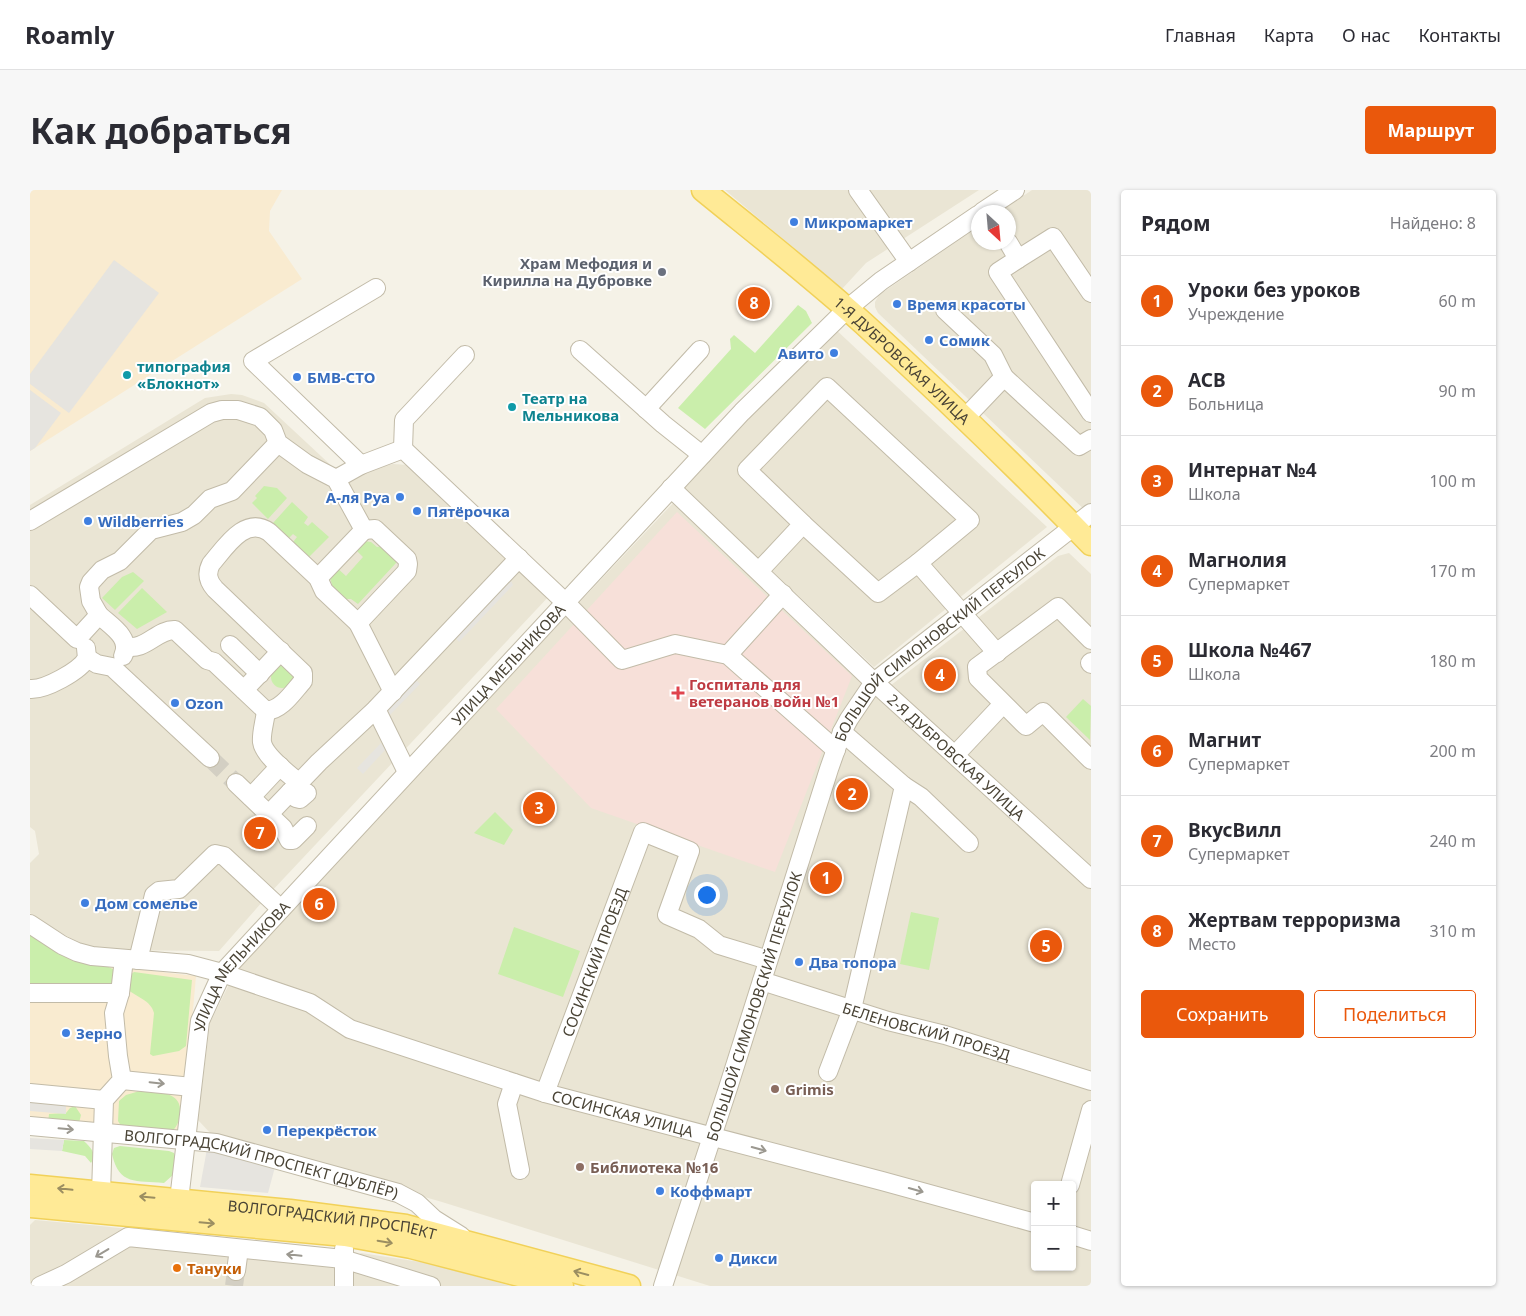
<!DOCTYPE html>
<html lang="ru">
<head>
<meta charset="utf-8">
<style>
	:root { --surface:#fff; --page:#f7f7f7; --text:#2b2b33; --muted:#7c7c81; --line:#e1e1e2; --accent:#ea580c }
	body { margin:0; font-family:"Noto Sans",sans-serif; background:var(--page); color:var(--text) }
	.controls { position:absolute; right:15px; bottom:15px; display:grid; overflow:hidden; border-radius:5px; box-shadow:0 1px 4px #0004 }
	.controls button { width:45px; height:45px; display:grid; place-items:center; padding:0; border:0; border-bottom:1px solid var(--line); background:var(--surface); color:var(--text); font:25px sans-serif }
	.compass { position:absolute; left:941px; top:15px; width:45px; height:45px; border-radius:50%; background:var(--surface); box-shadow:0 1px 4px #0004; rotate:154deg }
	.you { position:absolute; left:676px; top:704px; width:18px; height:18px; margin:-12px; border:4px solid #fff; border-radius:50%; background:#1a73e8; box-shadow:0 0 0 8px #1a73e833 }
	.badge { display:grid; place-items:center; width:32px; height:32px; border-radius:50%; background:var(--accent); color:#fff; font-size:16px; font-weight:700 }
	.pin { position:absolute; translate:-50% -50%; border:2px solid #fff; box-shadow:0 1px 5px #0006 }
	.list { margin:0; padding:0; list-style:none }
	h2 { display:flex; justify-content:space-between; align-items:center; height:65px; margin:0; padding:0 20px; font-size:21px }
	h2 small { font-size:16px; font-weight:400; color:var(--muted) }
	.list li { display:grid; grid-template-columns:32px 1fr auto; gap:15px; align-items:center; box-sizing:border-box; height:90px; padding:0 20px; border-top:1px solid var(--line) }
	.list b { display:block; font-size:19px; white-space:nowrap }
	.list p { margin:0; font-size:16px; white-space:nowrap; color:var(--muted) }
	.list em { font-size:16px; font-style:normal; color:var(--muted) }
	.actions { display:flex; gap:10px; padding:15px 20px }
	.actions a { flex:1; padding:11px 0; border:1px solid var(--accent); border-radius:5px; text-align:center; font-size:18px; color:var(--accent) }
	.actions .main { background:var(--accent); color:#fff }
	.map { position:relative; flex:none; width:1061px; height:1096px; overflow:hidden; border-radius:5px }
	header { display:flex; align-items:center; gap:30px; box-sizing:border-box; height:70px; padding:0 25px; background:var(--surface); border-bottom:1px solid var(--line) }
	header strong { font-size:24px }
	nav { display:flex; gap:28px; margin-inline-start:auto; font-size:18px }
	.intro { display:flex; align-items:center; justify-content:space-between; box-sizing:border-box; height:120px; padding:0 30px }
	h1 { margin:0; font-size:35px }
	.button { padding:12px 22px; border-radius:5px; background:var(--accent); color:#fff; font-size:18px; font-weight:700 }
	main { display:flex; gap:30px; padding:0 30px }
	aside { flex:1; background:var(--surface); border-radius:5px; box-shadow:0 1px 4px #0004 }
	.map>svg:first-child { display:block }
</style>
</head>
<body>
<header>
<strong>Roamly</strong>
<nav><a>Главная</a><a>Карта</a><a>О нас</a><a>Контакты</a></nav>
</header>
<div class="intro"><h1>Как добраться</h1><a class="button">Маршрут</a></div>
<main>
<div class="map">
<svg width="1061" height="1096" viewBox="0 0 1061 1096">
	<rect width="100%" height="100%" fill="#f5f2e7"/>
	<!-- residential -->
	<g fill="#eae5d4" fill-rule="evenodd">
		<path d="M695,0H949L836,73L812,99Z"/>
		<path d="M1002,0H1061V326L848,123L845,117V112L849,105L948,37V52H978V22H969Z"/>
		<path d="M803,137L1017,337L844,477L653,297Z"/>
		<path d="M201,204L212,205L234,213L306,280L320,284L363,274L378,275L521,404L240,703L189,761L73,760L51,754L23,738L0,723V673L9,664L5,641L0,637V315L175,208Z"/>
		<path d="M645,311L847,506L1028,366L1039,363L1061,384V1096H680L412,1012L183,946L168,930L180,833L209,774ZM1005,995H1042V1077H1005Z"/>
		<path d="M5,1030L71,1036L303,1062L310,1096H3L0,1091V1035Z"/>
		<path d="M331,1063L397,1073L481,1096H320L324,1068Z"/>
	</g>
	<!-- commercial -->
	<g fill="#f9ebd0">
		<path d="M0,0H252L240,21L239,41L272,89L0,261Z"/>
		<path d="M0,767L166,786L152,943L0,932Z"/>
	</g>
	<!-- medical -->
	<path fill="#f7e0d9" d="M647,322L822,486L745,682L561,618L466,519Z"/>
	<!-- green -->
	<g fill="#caeeab">
		<path d="M768,115L776,121L782,133L675,239L648,218L701,159L700,149L704,145L725,163Z"/>
		<path d="M234,296L247,298L257,308L238,329L222,313L227,308L225,306Z"/>
		<path d="M262,312L278,327L274,333L278,336L282,332L299,347L279,367L263,352L267,347L263,344L259,348L243,333Z"/>
		<path d="M334,351L341,352L347,357L352,356L366,369V373L328,414L321,409H315L303,398L300,388L306,377L316,386L333,367L324,358Z"/>
		<path d="M103,382L114,391L85,420L72,408L92,387Z"/>
		<path d="M112,398L137,422L107,439L88,423Z"/>
		<circle cx="252" cy="487" r="11"/>
		<path d="M1053,509L1061,516L1060,550L1036,527Z"/>
		<path d="M465,622L483,640L474,655L444,643Z"/>
		<path d="M881,722L909,728L899,780L870,774Z"/>
		<path d="M484,737L550,761L533,807L468,784Z"/>
		<path d="M0,745L42,768L68,772L85,780L81,796L0,799Z"/>
		<path d="M104,782L162,790L156,856L149,861L123,866L120,864L124,823C121,810 106,807 97,799L99,786Z"/>
		<path d="M113,900C129,902 153,902 150,924C149,931 147,937 142,941L91,936L88,931L89,911L96,905Z"/>
		<path d="M45,916L51,925L49,933L18,934L19,924L36,923L40,918Z"/>
		<path d="M34,950L54,951C60,957 68,964 61,973L55,966L32,961Z"/>
		<path d="M90,956L139,961L144,963L146,969L144,984L134,993C106,990 89,996 82,964L84,958Z"/>
	</g>
	<!-- parking -->
	<g fill="#e6e4df">
		<path d="M84,70L129,103L39,223L0,194V184Z"/>
		<path d="M0,200L31,223L5,258L0,261Z"/>
		<path d="M479,387L483,395L429,452L424,446Z"/>
		<path d="M384,488L390,494L357,528L352,523Z"/>
		<path d="M351,553L356,559L333,584L327,578Z"/>
		<path d="M0,912L36,915V924L0,921Z"/>
		<path d="M0,948L34,950L32,961L0,959Z"/>
		<path d="M177,959L245,977L238,1003L170,997Z"/>
	</g>
	<g fill="none" stroke-linecap="round" stroke-linejoin="round">
		<!-- minor-tunnel -->
		<g stroke="#d3cfc3" stroke-width="18" stroke-dasharray="18 9" stroke-linecap="butt">
			<path d="M180,568L206,593"/>
			<path d="M204,1096L206,1081"/>
		</g>
		<!-- minor casing -->
		<g stroke="#c2bba8" stroke-width="20">
			<g id="minor">
				<path d="M828,0L879,72"/>
				<path d="M952,22L985,0"/>
				<path d="M978,52L988,69L968,82L1061,223"/>
				<path d="M988,69L1023,47L1061,103"/>
				<path d="M915,120L963,165L974,187"/>
				<path d="M550,160L633,234L672,265"/>
				<path d="M616,219L670,160"/>
				<path d="M934,229L974,187L1049,256L1061,249"/>
				<path d="M373,259L374,230L435,165"/>
				<path d="M331,275L223,171L346,98"/>
				<path d="M306,289L331,275L373,259L535,412L592,470L645,454L698,465L806,560"/>
				<path id="s1" d="M641,298L844,492L1061,689"/>
				<path d="M0,331L181,223L192,220H208L230,227L243,240L248,253L277,274L306,289L334,340L288,388"/>
				<path d="M773,334L848,403L888,373"/>
				<path d="M334,340L345,339L377,369L378,374L377,381L328,433L363,502"/>
				<path d="M729,381L773,334L717,280L797,197L940,330L888,373L967,463"/>
				<path d="M0,405L47,449L69,425L61,411L59,397L61,392L72,380L90,371L121,340L152,332L164,325L180,309L202,301L248,253"/>
				<path d="M69,425C81,436 102,448 93,466"/>
				<path d="M1061,450L1028,417L947,477L948,488L996,536L1013,522L1061,570"/>
				<path d="M200,455L230,484"/>
				<path d="M95,456C115,462 127,439 145,440L177,470L184,472L236,521C252,520 263,502 273,491V483L185,399C178,391 176,384 181,374C195,358 215,325 239,342L288,388L294,401L328,433"/>
				<path d="M698,465L753,404"/>
				<path d="M57,468L67,474L82,477L180,568"/>
				<path d="M1061,472L1060,473L1061,474"/>
				<path d="M0,499C15,500 50,481 57,468L56,458"/>
				<path d="M214,500L251,461"/>
				<path d="M346,519L377,582"/>
				<path d="M236,521C235,531 231,543 232,552C234,566 258,583 269,593"/>
				<path d="M812,542L874,596L891,607L939,653"/>
				<path d="M925,565L973,514"/>
				<path d="M206,593L253,638L259,650H263L277,636"/>
				<path d="M260,602L266,608L270,609L277,603"/>
				<path d="M221,607L250,576"/>
				<path d="M239,624L289,572L346,519L489,368"/>
				<path id="s2" d="M0,734L32,755L47,762L62,766L158,774L192,783L280,813L320,839L515,903L852,991L1005,1033"/>
				<path d="M108,770L124,705L129,701L149,699L185,664L194,666L251,719"/>
				<path id="s3" d="M732,791L858,831L915,845L1061,891"/>
				<path d="M0,803H90"/>
				<path d="M798,882L822,819L874,596"/>
				<path d="M92,890L162,897"/>
				<path d="M484,893L477,914L490,980"/>
				<path d="M0,903L74,910"/>
				<path id="s4" d="M515,903L613,642L660,661L637,725L669,739L689,755L738,770"/>
				<path id="s5" d="M0,936L186,953L368,1003L387,1013L404,1029L431,1046"/>
				<path d="M1040,995L1061,920"/>
				<path d="M71,1003L74,910L92,890L88,866L84,823L90,803L94,769"/>
				<path id="s6" d="M149,1010L170,831L192,783L712,222L817,119L851,91L948,25"/>
				<path d="M1042,1045L1061,1051"/>
				<path d="M206,1081L209,1059"/>
				<path d="M10,1096L36,1084L98,1047L313,1069L401,1096"/>
				<path d="M314,1096V1059"/>
				<path id="s7" d="M633,1096L698,898L799,579L812,542L819,529L844,492L1061,323"/>
			</g>
		</g>
		<!-- major casing -->
		<g stroke="#f1d159" stroke-width="25">
			<g id="major">
				<path id="s8" d="M673,0C727,44 782,87 833,133C911,204 987,278 1061,354"/>
				<path id="s9" d="M0,996L260,1021L376,1036L599,1096"/>
				<path d="M0,1016L315,1045L381,1057L532,1096"/>
			</g>
		</g>
		<!-- minor -->
		<use href="#minor" stroke="#fff" stroke-width="18"/>
		<!-- major -->
		<use href="#major" stroke="#ffea96" stroke-width="22"/>
	</g>
	<!-- one-way arrows -->
	<defs><path id="oneway-shaft" d="M-6 0H5M1.5-3L5.5 0L1.5 3" fill="none" stroke-width="1.6" stroke-linecap="round" stroke-linejoin="round" transform="scale(1.25)"/></defs>
	<g stroke="#9b9890">
		<use href="#oneway-shaft" transform="translate(127 893) rotate(6)"/>
		<use href="#oneway-shaft" transform="translate(36 939) rotate(5)"/>
		<use href="#oneway-shaft" transform="translate(729 959) rotate(15)"/>
		<use href="#oneway-shaft" transform="translate(886 1000) rotate(16)"/>
		<use href="#oneway-shaft" transform="translate(72 1063) rotate(149)"/>
		<use href="#oneway-shaft" transform="translate(264 1065) rotate(-174)"/>
	</g>
	<g stroke="#9b8e61">
		<use href="#oneway-shaft" transform="translate(35 999) rotate(-174)"/>
		<use href="#oneway-shaft" transform="translate(117 1007) rotate(-175)"/>
		<use href="#oneway-shaft" transform="translate(177 1033) rotate(5)"/>
		<use href="#oneway-shaft" transform="translate(355 1052) rotate(10)"/>
		<use href="#oneway-shaft" transform="translate(551 1083) rotate(-165)"/>
	</g>
	<!-- markers -->
	<g fill="#3f7fe0" stroke="#fff" stroke-width="2">
		<circle cx="764" cy="32" r="5"/>
		<circle cx="867" cy="114" r="5"/>
		<circle cx="899" cy="150" r="5"/>
		<circle cx="804" cy="163" r="5"/>
		<circle cx="267" cy="187" r="5"/>
		<circle cx="370" cy="307" r="5"/>
		<circle cx="387" cy="321" r="5"/>
		<circle cx="58" cy="331" r="5"/>
		<circle cx="145" cy="513" r="5"/>
		<circle cx="55" cy="713" r="5"/>
		<circle cx="769" cy="772" r="5"/>
		<circle cx="36" cy="843" r="5"/>
		<circle cx="237" cy="940" r="5"/>
		<circle cx="630" cy="1001" r="5"/>
		<circle cx="689" cy="1068" r="5"/>
	</g>
	<circle fill="#6b7280" stroke="#fff" stroke-width="2" cx="632" cy="82" r="5"/>
	<g fill="#0f9aa8" stroke="#fff" stroke-width="2">
		<circle cx="97" cy="185" r="5"/>
		<circle cx="482" cy="217" r="5"/>
	</g>
	<path fill="#e0444e" stroke="#fff" stroke-width="2" d="M645.5 495.5h5v5h5v5h-5v5h-5v-5h-5v-5h5z"/>
	<g fill="#8d6e63" stroke="#fff" stroke-width="2">
		<circle cx="745" cy="899" r="5"/>
		<circle cx="550" cy="977" r="5"/>
	</g>
	<circle fill="#e8710a" stroke="#fff" stroke-width="2" cx="147" cy="1078" r="5"/>
	<g text-anchor="middle" dominant-baseline="central" stroke-width="4" stroke-linejoin="round" paint-order="stroke">
		<!-- shop labels -->
		<g font-size="15" font-weight="bold" fill="#366cbe" stroke="#fff" text-anchor="start">
			<text x="774" y="32">Микромаркет</text>
			<text x="877" y="114">Время красоты</text>
			<text x="909" y="150">Сомик</text>
			<text x="794" y="163" text-anchor="end">Авито</text>
			<text x="277" y="187">БМВ-СТО</text>
			<text x="360" y="307" text-anchor="end">А-ля Руа</text>
			<text x="397" y="321">Пятёрочка</text>
			<text x="68" y="331">Wildberries</text>
			<text x="155" y="513">Ozon</text>
			<text x="65" y="713">Дом сомелье</text>
			<text x="779" y="772">Два топора</text>
			<text x="46" y="843">Зерно</text>
			<text x="247" y="940">Перекрёсток</text>
			<text x="640" y="1001">Коффмарт</text>
			<text x="699" y="1068">Дикси</text>
		</g>
		<!-- worship labels -->
		<g font-size="15" font-weight="bold" fill="#5b616d" stroke="#fff" text-anchor="end">
			<text x="622" y="73">Храм Мефодия и<tspan x="622" dy="17">Кирилла на Дубровке</tspan></text>
		</g>
		<!-- street labels -->
		<g font-size="15" fill="#494335" stroke="#fff">
			<text stroke="none"><textPath href="#s8" startOffset="262">1-Я ДУБРОВСКАЯ УЛИЦА</textPath></text>
			<text stroke="none"><textPath href="#s7" startOffset="714">БОЛЬШОЙ СИМОНОВСКИЙ ПЕРЕУЛОК</textPath></text>
			<text stroke="none"><textPath href="#s6" startOffset="654">УЛИЦА МЕЛЬНИКОВА</textPath></text>
			<text stroke="none"><textPath href="#s1" startOffset="392">2-Я ДУБРОВСКАЯ УЛИЦА</textPath></text>
			<text stroke="none"><textPath href="#s4" startOffset="140">СОСИНСКИЙ ПРОЕЗД</textPath></text>
			<text stroke="none"><textPath href="#s6" startOffset="249">УЛИЦА МЕЛЬНИКОВА</textPath></text>
			<text stroke="none"><textPath href="#s7" startOffset="294">БОЛЬШОЙ СИМОНОВСКИЙ ПЕРЕУЛОК</textPath></text>
			<text stroke="none"><textPath href="#s3" startOffset="172">БЕЛЕНОВСКИЙ ПРОЕЗД</textPath></text>
			<text stroke="none"><textPath href="#s2" startOffset="628">СОСИНСКАЯ УЛИЦА</textPath></text>
			<text stroke="none"><textPath href="#s5" startOffset="235">ВОЛГОГРАДСКИЙ ПРОСПЕКТ (ДУБЛЁР)</textPath></text>
			<text stroke="none"><textPath href="#s9" startOffset="304">ВОЛГОГРАДСКИЙ ПРОСПЕКТ</textPath></text>
		</g>
		<!-- culture labels -->
		<g font-size="15" font-weight="bold" fill="#0d838f" stroke="#fff" text-anchor="start">
			<text x="107" y="176">типография<tspan x="107" dy="17">«Блокнот»</tspan></text>
			<text x="492" y="208">Театр на<tspan x="492" dy="17">Мельникова</tspan></text>
		</g>
		<!-- health labels -->
		<g font-size="15" font-weight="bold" fill="#be3a42" stroke="#fff" text-anchor="start">
			<text x="659" y="494">Госпиталь для<tspan x="659" dy="17">ветеранов войн №1</tspan></text>
		</g>
		<!-- education labels -->
		<g font-size="15" font-weight="bold" fill="#785e54" stroke="#fff" text-anchor="start">
			<text x="755" y="899">Grimis</text>
			<text x="560" y="977">Библиотека №16</text>
		</g>
		<!-- food labels -->
		<g font-size="15" font-weight="bold" fill="#c56008" stroke="#fff" text-anchor="start">
			<text x="157" y="1078">Тануки</text>
		</g>
	</g>
</svg>
<div class="controls">
<button>+</button>
<button>−</button>
</div>
<svg class="compass" viewBox="-18 -18 36 36"><path d="M0-13l5 13h-10z" fill="#e53935"/><path d="M0 13l5-13h-10z" fill="#7c7c81"/></svg>
<div class="you"></div>
<div class="pin badge" style="left:796px;top:688px">1</div>
<div class="pin badge" style="left:822px;top:604px">2</div>
<div class="pin badge" style="left:509px;top:618px">3</div>
<div class="pin badge" style="left:910px;top:485px">4</div>
<div class="pin badge" style="left:1016px;top:756px">5</div>
<div class="pin badge" style="left:289px;top:714px">6</div>
<div class="pin badge" style="left:230px;top:643px">7</div>
<div class="pin badge" style="left:724px;top:113px">8</div>
</div>
<aside>
<h2>Рядом<small>Найдено: 8</small></h2>
<ul class="list">
<li><span class="badge">1</span><div><b>Уроки без уроков</b><p>Учреждение</p></div><em>60 m</em></li>
<li><span class="badge">2</span><div><b>АСВ</b><p>Больница</p></div><em>90 m</em></li>
<li><span class="badge">3</span><div><b>Интернат №4</b><p>Школа</p></div><em>100 m</em></li>
<li><span class="badge">4</span><div><b>Магнолия</b><p>Супермаркет</p></div><em>170 m</em></li>
<li><span class="badge">5</span><div><b>Школа №467</b><p>Школа</p></div><em>180 m</em></li>
<li><span class="badge">6</span><div><b>Магнит</b><p>Супермаркет</p></div><em>200 m</em></li>
<li><span class="badge">7</span><div><b>ВкусВилл</b><p>Супермаркет</p></div><em>240 m</em></li>
<li><span class="badge">8</span><div><b>Жертвам терроризма</b><p>Место</p></div><em>310 m</em></li>
</ul>
<div class="actions"><a class="main">Сохранить</a><a>Поделиться</a></div>
</aside>
</main>
</body>
</html>
